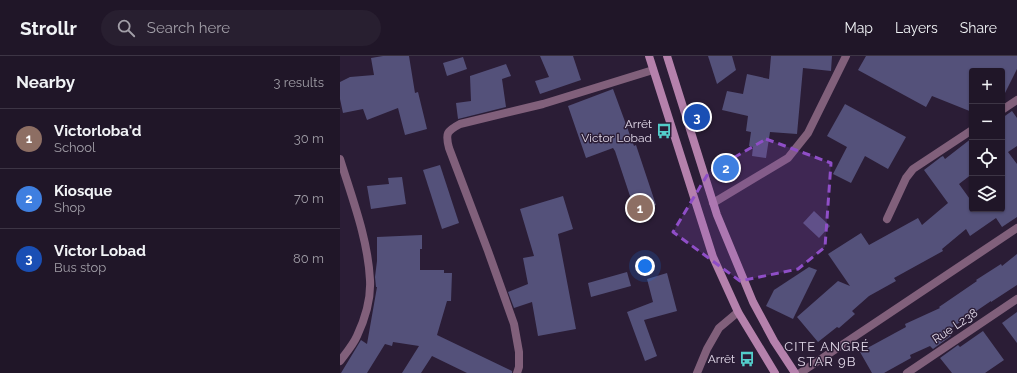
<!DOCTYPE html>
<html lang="en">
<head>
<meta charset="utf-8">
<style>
	:root { --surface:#201628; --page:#281f30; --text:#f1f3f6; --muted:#a29fa8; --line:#3d3545; --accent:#ea580c }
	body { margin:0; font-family:Raleway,sans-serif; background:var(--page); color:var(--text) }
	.controls { position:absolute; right:12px; top:12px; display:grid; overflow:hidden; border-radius:4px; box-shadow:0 1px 3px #0004 }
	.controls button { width:36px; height:36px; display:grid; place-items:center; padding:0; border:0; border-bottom:1px solid var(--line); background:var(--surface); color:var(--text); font:20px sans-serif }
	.you { position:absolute; left:305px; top:210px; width:14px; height:14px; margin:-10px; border:3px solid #fff; border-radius:50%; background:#1a73e8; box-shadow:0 0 0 6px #1a73e833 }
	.badge { display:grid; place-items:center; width:26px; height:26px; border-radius:50%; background:var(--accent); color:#fff; font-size:13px; font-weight:700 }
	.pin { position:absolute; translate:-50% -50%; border:2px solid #fff; box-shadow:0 1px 4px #0006 }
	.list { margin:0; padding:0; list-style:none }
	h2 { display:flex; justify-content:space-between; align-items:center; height:52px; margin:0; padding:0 16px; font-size:17px }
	h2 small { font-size:13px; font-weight:400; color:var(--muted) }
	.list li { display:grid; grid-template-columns:26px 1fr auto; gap:12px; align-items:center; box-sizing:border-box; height:60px; padding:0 16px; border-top:1px solid var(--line) }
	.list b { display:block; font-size:15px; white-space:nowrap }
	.list p { margin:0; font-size:13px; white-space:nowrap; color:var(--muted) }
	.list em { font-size:13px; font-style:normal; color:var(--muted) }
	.icon { flex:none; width:22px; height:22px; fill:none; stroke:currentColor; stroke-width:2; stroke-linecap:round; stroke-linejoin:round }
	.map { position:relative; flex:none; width:677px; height:317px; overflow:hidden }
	header { display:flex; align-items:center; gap:24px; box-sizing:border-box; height:56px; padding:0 20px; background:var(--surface); border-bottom:1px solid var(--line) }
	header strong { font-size:19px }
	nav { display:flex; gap:22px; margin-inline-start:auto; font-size:14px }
	.search { width:280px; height:36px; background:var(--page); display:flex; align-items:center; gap:10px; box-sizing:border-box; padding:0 14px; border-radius:22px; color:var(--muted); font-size:15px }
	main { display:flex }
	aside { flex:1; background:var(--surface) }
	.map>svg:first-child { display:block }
</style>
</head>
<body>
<header>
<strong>Strollr</strong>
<div class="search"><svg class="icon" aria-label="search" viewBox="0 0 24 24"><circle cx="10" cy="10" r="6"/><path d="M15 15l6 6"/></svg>Search here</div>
<nav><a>Map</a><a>Layers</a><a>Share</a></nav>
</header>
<main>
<aside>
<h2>Nearby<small>3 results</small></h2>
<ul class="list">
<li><span class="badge" style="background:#8d6e63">1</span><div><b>Victorloba'd</b><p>School</p></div><em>30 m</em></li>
<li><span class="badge" style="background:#3f7fe0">2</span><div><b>Kiosque</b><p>Shop</p></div><em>70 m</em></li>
<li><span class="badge" style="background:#1a4fb4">3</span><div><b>Victor Lobad</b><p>Bus stop</p></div><em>80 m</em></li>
</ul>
</aside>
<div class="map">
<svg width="677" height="317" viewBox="0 0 677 317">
	<rect width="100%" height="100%" fill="#2b1d36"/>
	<!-- building -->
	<g fill="#54517a">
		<path d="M43,0H69L75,37L78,36L87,73L65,79L58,52L27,64L23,53L3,57L0,43V26L10,21L34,19L31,2Z"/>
		<path d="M200,0H233L241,24L200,38L195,25L209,21Z"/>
		<path d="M368,0H392L396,14L377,28Z"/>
		<path d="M431,0H492L491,15L463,12L457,78L430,76L426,102L412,100L413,91L409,90L411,76L406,75L408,60L382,54L387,35L403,38L407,18L429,23Z"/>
		<path d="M526,0H677V13L662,43V15H632V56L592,40L586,51L518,14Z"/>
		<path d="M123,1L127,13L107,20L103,7Z"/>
		<path d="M166,8L171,20L162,23L166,51L118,63L116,47L131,45L130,20Z"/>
		<path d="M273,33L294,90L296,89L316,149L295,155L275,95L273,92L246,102L228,50Z"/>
		<path d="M505,48L566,81L548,113L525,100L511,127L493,118L507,91L487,80Z"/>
		<path d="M672,55L677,62V90L668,96L677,108V161L662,171L656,162L630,180L626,173L602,193L603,195L554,222L556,225L529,240L512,255L515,258L499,272L497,271L478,286L457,261L498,225L510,230L488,198L521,177L529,189L578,162L582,169L608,147L584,114L601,101L603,100L605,103L632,82V118L619,128L632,146V153H637L639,156L642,153H662V62Z"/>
		<path d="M100,109L119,167L102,173L83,114Z"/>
		<path d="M62,121L66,148L31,153L27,130L49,128L48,122Z"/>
		<path d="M223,140L233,173L218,178L236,273L198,280L192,246L174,252L168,236L188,228L183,202L194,200L180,153Z"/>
		<path d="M474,155L490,170L479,182L463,167Z"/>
		<path d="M82,179V193H80V214H104V217H112L111,245H107L97,279L172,315V317H127L92,300L81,317H62L79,290L53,286L52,290L45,288L27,317H1L21,284L27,288L37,231H36L35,221L37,205V181Z"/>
		<path d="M677,198V229L651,246V245L607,275L611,280L593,293L590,290L570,299L571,302L544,317H532L520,296L566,271L565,268L600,252L599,251L637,225L636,224L661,208L662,210Z"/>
		<path d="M469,211L477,214L453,263L426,250L434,234Z"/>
		<path d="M287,216L291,230L251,241L248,227Z"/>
		<path d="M327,217L337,255L304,264L317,300L305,305L287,256L313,246L307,223Z"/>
		<path d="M677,256V287L662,267Z"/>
		<path d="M643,275L664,304L645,317H612L600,302L618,289L620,291Z"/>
	</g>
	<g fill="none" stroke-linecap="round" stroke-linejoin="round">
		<!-- minor -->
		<g stroke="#81607b" stroke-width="8">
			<path d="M662,54L677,44"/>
			<path d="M0,103C12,142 28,183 30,224C31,242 25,263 17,280C13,289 6,297 0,305"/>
			<path d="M373,147L448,102L468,77L506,0"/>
			<path d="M547,163L566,122L573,113L632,74"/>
			<path d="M177,317L179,311V296L174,268L148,195L109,92C105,77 107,75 120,68L203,48L313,14"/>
			<path d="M357,317L367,293L379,272L398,256"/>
			<path d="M460,317L677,172"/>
			<path d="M567,317L677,243"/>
		</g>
		<!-- secondary -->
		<g stroke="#b581ac" stroke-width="8">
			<path d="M309,0L373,201L398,256L435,317"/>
			<path d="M327,0L377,159L413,246L434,285L455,317"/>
		</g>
	</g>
	<!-- marked area -->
	<path fill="#8f4ec7" fill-opacity="0.2" stroke="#8f4ec7" stroke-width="3" stroke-dasharray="8 5" stroke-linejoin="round" d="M426,83L491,107L485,191L458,213L400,225L333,176L369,116Z"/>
	<!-- icons -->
	<defs>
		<g id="bus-bare" transform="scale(1.2)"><path d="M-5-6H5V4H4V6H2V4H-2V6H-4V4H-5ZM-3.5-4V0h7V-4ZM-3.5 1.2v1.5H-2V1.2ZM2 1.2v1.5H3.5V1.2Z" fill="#53cdca" stroke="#2b1d36" stroke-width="2.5" paint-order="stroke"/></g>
	</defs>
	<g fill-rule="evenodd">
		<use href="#bus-bare" x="324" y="75"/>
		<use href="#bus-bare" x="407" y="303"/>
	</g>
	<g text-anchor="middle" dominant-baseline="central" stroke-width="3" stroke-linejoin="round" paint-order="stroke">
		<!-- poi labels -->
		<g font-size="12" fill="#e1d8e8" stroke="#2b1d36" text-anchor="end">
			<text x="312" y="68">Arrêt<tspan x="312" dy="14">Victor Lobad</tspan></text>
			<text x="395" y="303">Arrêt</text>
		</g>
		<!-- street labels -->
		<g font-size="12" fill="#e1d8e8" stroke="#2b1d36">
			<text transform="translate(615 270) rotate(-34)">Rue L238</text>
		</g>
		<!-- neighbourhood labels -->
		<g font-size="13" letter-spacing="1" fill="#e1d8e8" stroke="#2b1d36">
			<text x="487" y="290">CITE ANGRÉ<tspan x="487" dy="15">STAR 9B</tspan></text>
		</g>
	</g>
</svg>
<div class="controls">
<button>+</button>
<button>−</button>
<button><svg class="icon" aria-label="locate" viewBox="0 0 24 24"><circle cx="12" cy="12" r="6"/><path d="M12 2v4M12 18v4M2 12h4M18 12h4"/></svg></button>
<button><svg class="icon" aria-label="layers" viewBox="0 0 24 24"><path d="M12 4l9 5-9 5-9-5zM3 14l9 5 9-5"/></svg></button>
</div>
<div class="you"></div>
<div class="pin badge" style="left:300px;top:152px;background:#8d6e63">1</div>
<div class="pin badge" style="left:386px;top:112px;background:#3f7fe0">2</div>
<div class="pin badge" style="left:357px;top:61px;background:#1a4fb4">3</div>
</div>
</main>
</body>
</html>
